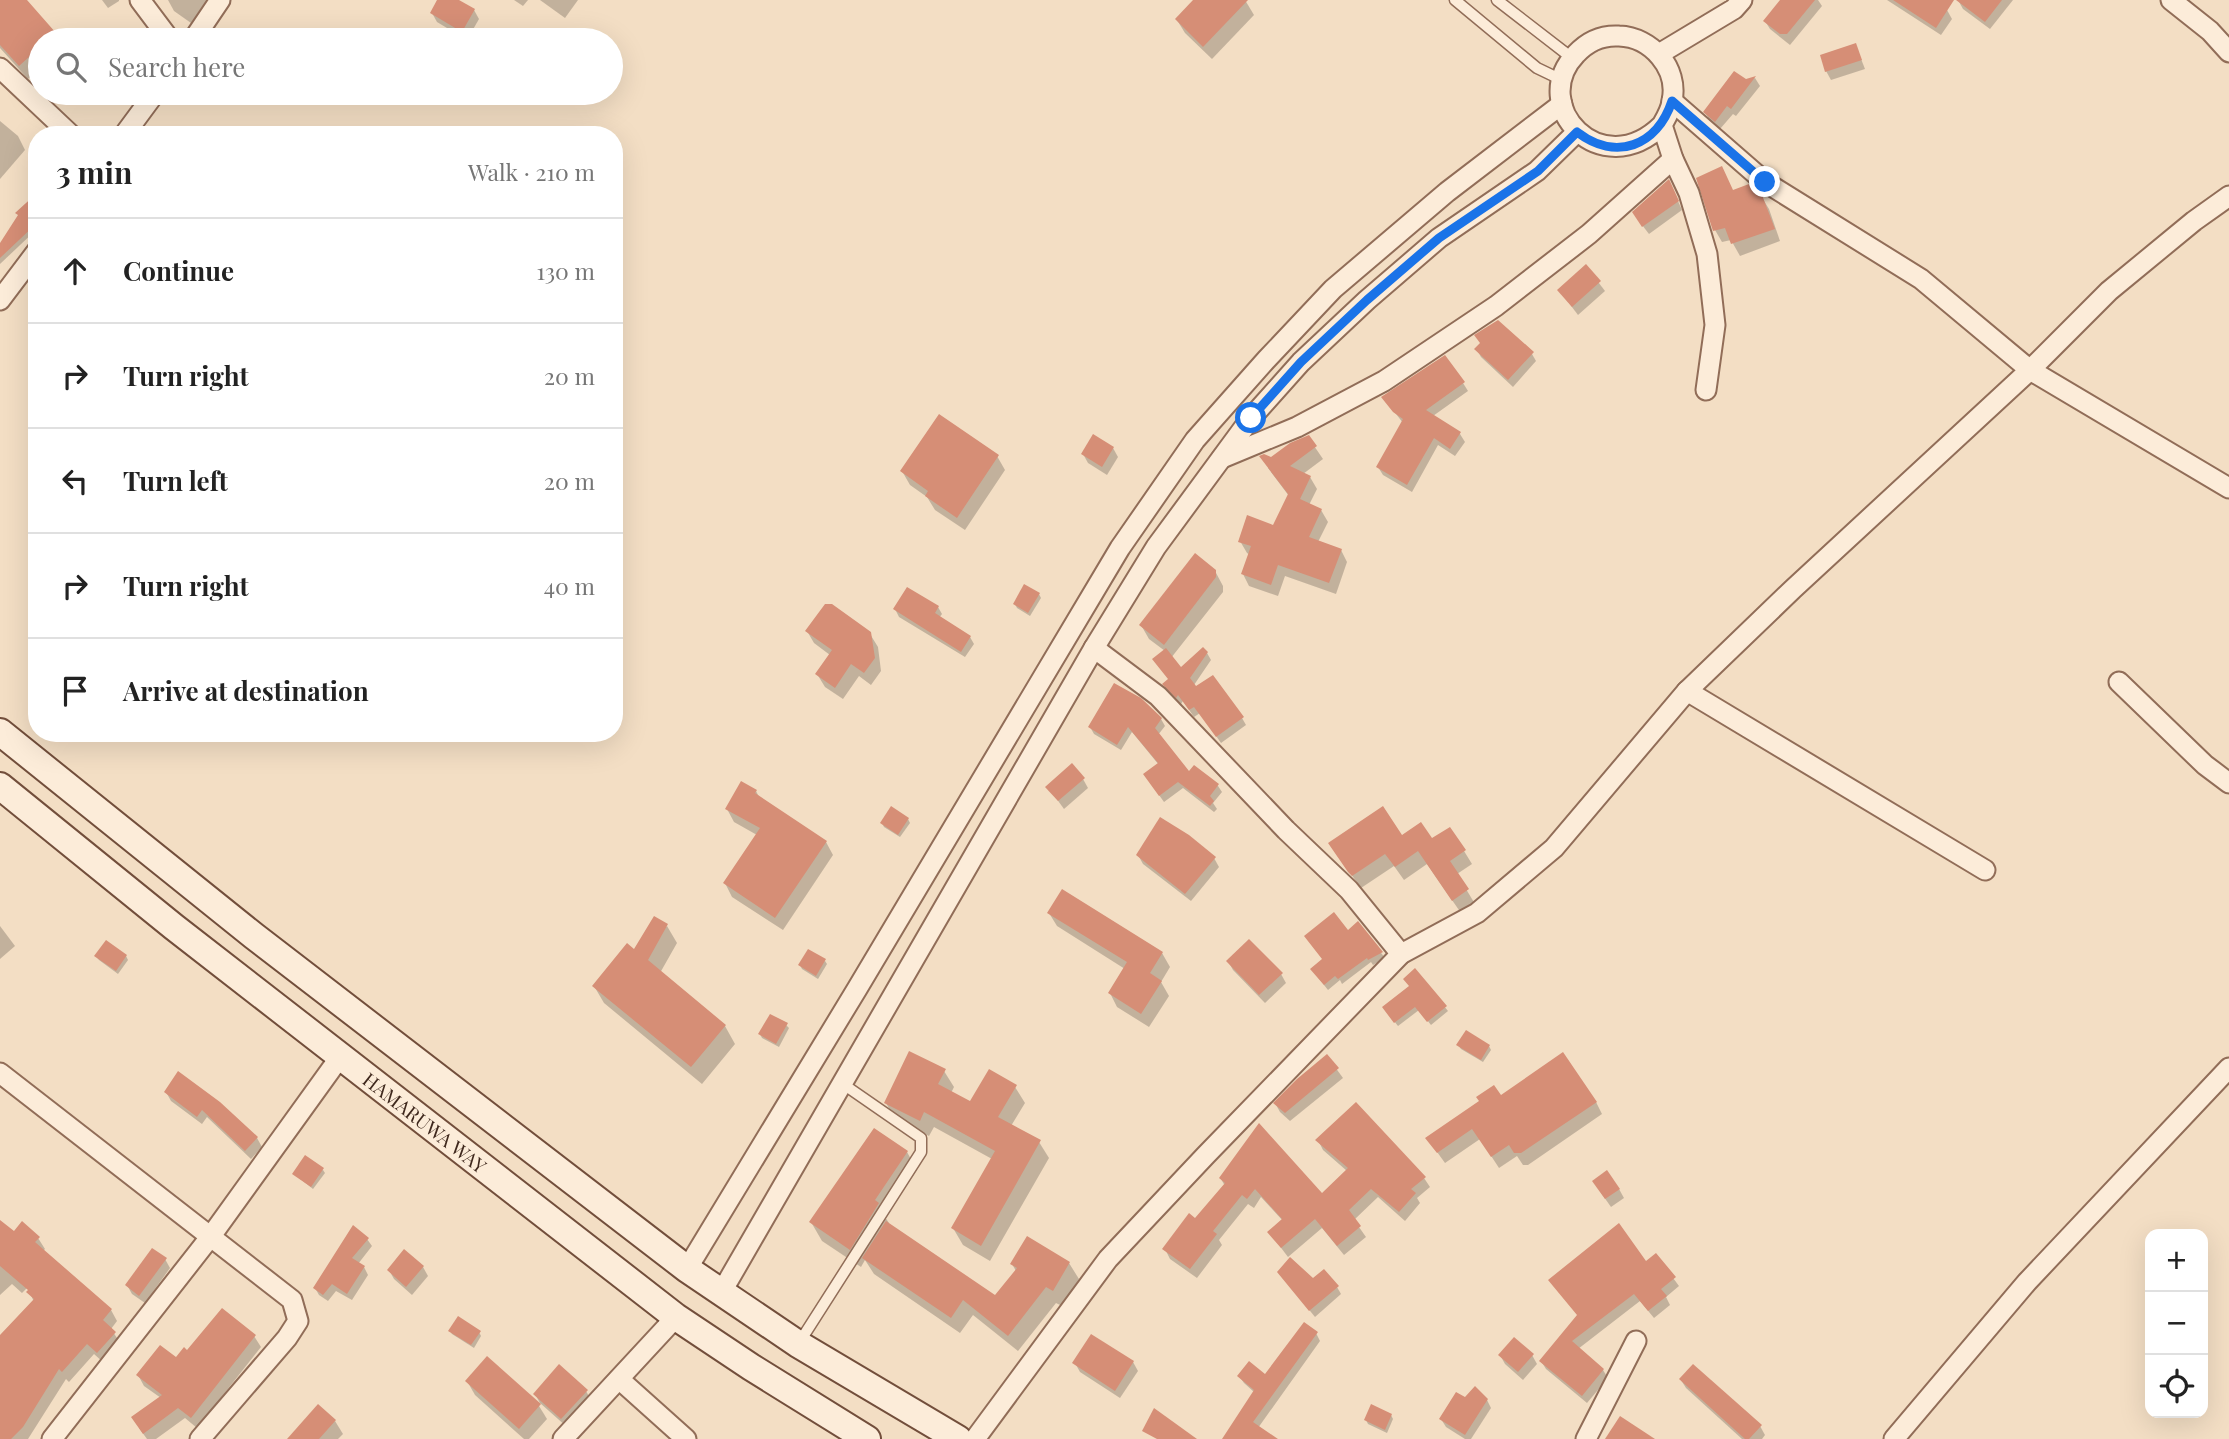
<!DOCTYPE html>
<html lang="en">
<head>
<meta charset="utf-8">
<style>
	:root { --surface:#fff; --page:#f2f2f2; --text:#222; --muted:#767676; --line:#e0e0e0 }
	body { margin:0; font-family:"Playfair Display",serif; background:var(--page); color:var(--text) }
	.controls { position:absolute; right:21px; bottom:21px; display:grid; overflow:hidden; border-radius:14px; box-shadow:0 7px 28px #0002 }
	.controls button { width:63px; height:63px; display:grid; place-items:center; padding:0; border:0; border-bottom:2px solid var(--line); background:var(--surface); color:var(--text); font:35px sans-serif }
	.stop { position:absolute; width:21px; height:21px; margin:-16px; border:5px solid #1a73e8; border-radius:50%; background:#fff }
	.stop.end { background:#1a73e8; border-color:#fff; box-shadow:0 2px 7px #0008 }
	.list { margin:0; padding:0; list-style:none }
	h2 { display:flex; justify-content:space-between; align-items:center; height:91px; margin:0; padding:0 28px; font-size:30px }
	h2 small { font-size:23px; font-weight:400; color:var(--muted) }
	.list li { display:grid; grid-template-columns:46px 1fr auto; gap:21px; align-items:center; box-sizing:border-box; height:105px; padding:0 28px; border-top:2px solid var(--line) }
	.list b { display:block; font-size:26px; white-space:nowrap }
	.list em { font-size:23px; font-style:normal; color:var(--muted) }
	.icon { flex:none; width:38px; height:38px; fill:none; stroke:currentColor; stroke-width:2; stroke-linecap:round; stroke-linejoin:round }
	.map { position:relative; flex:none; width:2229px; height:1439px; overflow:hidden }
	.search { position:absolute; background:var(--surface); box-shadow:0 7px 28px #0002; left:28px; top:28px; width:595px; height:77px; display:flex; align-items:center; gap:18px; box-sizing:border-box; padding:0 24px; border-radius:38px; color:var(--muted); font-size:26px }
	.panel { position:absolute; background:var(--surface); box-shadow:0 7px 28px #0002; left:28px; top:126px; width:595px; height:616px; border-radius:28px }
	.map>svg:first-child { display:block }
</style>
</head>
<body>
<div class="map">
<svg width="2229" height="1439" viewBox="0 0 2229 1439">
	<rect width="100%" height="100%" fill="#f3dec4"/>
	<!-- shadow -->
	<g fill="#0003">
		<path d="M0,0H24L59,40H40V67L28,79L0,48Z"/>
		<path d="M102,0H119V1L108,8Z"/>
		<path d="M168,0H207L191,23L174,11Z"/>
		<path d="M439,0H455L474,10L479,19L467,40L437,22L432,13Z"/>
		<path d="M514,0H528L523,6Z"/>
		<path d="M540,0H578L565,18Z"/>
		<path d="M1196,0H1245L1254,15L1212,59L1185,33L1177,20Z"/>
		<path d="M1782,0H1818L1822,6L1790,45L1770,29L1765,21Z"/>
		<path d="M1887,0H1932L1947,10L1952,19L1941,35Z"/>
		<path d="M1958,0H2013L1990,29L1963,9Z"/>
		<path d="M1856,46L1865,69L1831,80L1826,71Z"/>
		<path d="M1755,78L1760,86L1736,116L1733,114L1720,129L1710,121L1705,112L1745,81Z"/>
		<path d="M0,121L18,136L25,150L0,179Z"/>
		<path d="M1673,190L1682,210L1649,234L1639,221Z"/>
		<path d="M1734,192L1761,196L1769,209L1780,241L1740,256L1731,240L1722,242L1715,230Z"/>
		<path d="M37,210V229L0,264V246Z"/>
		<path d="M1586,266L1605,291L1578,315L1559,290Z"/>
		<path d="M1482,344L1532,354L1536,361L1513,387L1481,357L1477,350Z"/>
		<path d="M1463,383L1468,391L1433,416L1460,434L1465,442L1455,456L1438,445L1412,492L1383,475L1378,467L1403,423L1383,397Z"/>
		<path d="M1308,437L1323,459L1303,474L1310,477L1317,489L1309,505L1321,510L1328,522L1318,542L1341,550L1347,562L1336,594L1285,576L1278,596L1249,586L1243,574L1250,555L1247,553L1240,541L1274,527L1289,496L1268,468L1271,459Z"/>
		<path d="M1113,448L1118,457L1107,475L1088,463L1083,454Z"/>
		<path d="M997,456L1005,470L965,530L935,510L927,497L910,485L902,471Z"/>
		<path d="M1215,571L1223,586V592L1171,658L1181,669L1207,653L1211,660L1194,685L1242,718L1246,725L1221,743L1200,713L1194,717L1183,701L1181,704L1168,691L1164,684L1169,680L1165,651L1149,639L1141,625Z"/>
		<path d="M1039,594L1041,598L1030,616L1017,608L1015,604Z"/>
		<path d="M938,607L942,614L939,618L970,637L974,644L965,657L899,617L895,609Z"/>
		<path d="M807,631L870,634L878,647L881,671L871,685L859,676L843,699L825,687L817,674L830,655L814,643Z"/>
		<path d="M1161,719L1165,726L1158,735L1189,774L1218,786L1222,792L1213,803L1217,809L1214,812L1183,788L1164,802L1149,781L1159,765L1132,732L1121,750L1094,734L1090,727Z"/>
		<path d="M1083,779L1088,788L1064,809L1048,787Z"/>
		<path d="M756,791L760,799L826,842L833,855L783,930L732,897L725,883L757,835L734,822L727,809Z"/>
		<path d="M908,819L910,823L900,837L884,827L882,823Z"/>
		<path d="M1402,837L1432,841L1464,851L1472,864L1457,874L1475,904L1461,913L1427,864L1404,880L1394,866L1361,888L1338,856Z"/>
		<path d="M1138,855L1214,858L1219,867L1191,901L1143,864Z"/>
		<path d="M1049,913L1162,953L1170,967L1161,982L1169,996L1149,1027L1117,1007L1110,993L1125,969L1057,926Z"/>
		<path d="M1358,923L1385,958L1373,965L1371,962L1342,984L1340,980L1328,990L1316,975L1347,932Z"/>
		<path d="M0,926L15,946L0,959Z"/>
		<path d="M667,926L677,943L660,973L725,1026L735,1044L702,1084L604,1003L594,986Z"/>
		<path d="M96,956H126L128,960L118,974L99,960Z"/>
		<path d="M825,961L827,964L818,979L802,969L800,965Z"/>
		<path d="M1228,961L1281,974L1286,983L1265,1003L1233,970Z"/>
		<path d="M1415,970L1448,1011L1431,1025L1419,1010L1398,1026L1386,1011L1411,987Z"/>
		<path d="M786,1025L789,1028L779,1047L762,1038L760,1034Z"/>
		<path d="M1458,1045L1489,1046L1491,1050L1483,1062L1461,1049Z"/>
		<path d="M1327,1056L1343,1078L1290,1121L1280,1112L1275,1103Z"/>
		<path d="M944,1071L954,1087L951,1093L971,1104L1015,1087L1025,1103L1011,1126L1039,1142L1049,1158L990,1261L963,1245L953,1228L992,1159L934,1127L929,1136L895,1119L886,1103Z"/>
		<path d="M173,1082L257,1138L262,1147L251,1159L207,1117L202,1124L171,1101L166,1092Z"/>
		<path d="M1500,1098L1596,1102L1602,1114L1528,1165H1523L1517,1156L1499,1168L1480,1139L1445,1163L1427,1138Z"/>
		<path d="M1318,1140L1424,1178L1430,1187L1417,1198L1420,1203L1405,1221L1378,1197L1354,1220L1366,1237L1344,1255L1322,1228L1288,1257L1269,1232L1283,1221L1261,1197L1254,1208L1248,1204L1219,1240L1222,1245L1197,1278L1170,1259L1165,1249L1195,1220L1225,1186L1221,1179L1322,1195L1347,1171L1323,1150Z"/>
		<path d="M907,1152L917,1170L885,1217L889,1223L887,1225L996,1297L1016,1271L1012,1264L1069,1263L1079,1279L1062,1306L1056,1303L1018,1351L973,1315L960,1333L874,1274L865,1260L861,1267L822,1241L811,1222Z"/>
		<path d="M323,1170L325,1173L313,1189L294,1174Z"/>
		<path d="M1619,1189L1624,1198L1611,1207L1599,1190Z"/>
		<path d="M0,1222L14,1234L38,1238L45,1249L43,1251L111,1310L117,1321L111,1329L121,1344L104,1363L94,1354L69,1382L66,1379L28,1439H0V1336L34,1302L30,1293L41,1274L22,1293L12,1284L0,1295Z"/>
		<path d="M367,1239L372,1246L358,1264L364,1267L368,1275L352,1300L336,1291L328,1301L319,1295L315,1288Z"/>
		<path d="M1656,1255L1679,1286L1666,1297L1670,1305L1654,1318L1640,1301L1578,1349L1603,1370L1608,1378L1587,1403L1546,1369L1541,1361L1578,1316Z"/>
		<path d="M165,1259L170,1268L145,1303L132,1294L127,1285Z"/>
		<path d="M423,1267L428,1276L412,1295L394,1279L389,1270Z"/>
		<path d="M1284,1279L1313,1280L1337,1287L1341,1294L1315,1317Z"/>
		<path d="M450,1331L479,1332L481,1336L474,1348L452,1334Z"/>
		<path d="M1316,1333L1320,1341L1258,1428L1275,1439H1224L1254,1392L1244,1383L1239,1376H1265Z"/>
		<path d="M254,1336L261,1347L197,1428L185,1418L156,1439H147L139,1428L161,1398L144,1386L138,1375L188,1353Z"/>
		<path d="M1500,1355H1532L1537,1364L1523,1380L1505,1364Z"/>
		<path d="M1133,1362L1138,1371L1120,1398L1080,1372L1075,1363Z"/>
		<path d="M1681,1380L1760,1426L1765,1435L1762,1439H1742L1686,1388Z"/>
		<path d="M467,1381L539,1406L547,1419L529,1439H524L475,1395Z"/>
		<path d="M586,1391L591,1400L567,1427L540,1403L535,1394Z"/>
		<path d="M1465,1400H1487L1491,1408L1471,1439H1465L1446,1427L1441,1419Z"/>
		<path d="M1391,1415L1393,1419L1387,1433L1368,1424L1366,1420Z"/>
		<path d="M335,1421L343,1434L338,1439H289Z"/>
	</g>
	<!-- building -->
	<g fill="#d68e76">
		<path d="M0,0H27L56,33L48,40H40V47L19,66L0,45Z"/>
		<path d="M437,0H459L475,9L462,32L430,13Z"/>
		<path d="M1193,0H1248L1203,47L1175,19Z"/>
		<path d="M1780,0H1815L1787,34H1780L1763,21Z"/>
		<path d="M1893,0H1954L1936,28Z"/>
		<path d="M1956,0H2002L1985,22Z"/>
		<path d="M1856,43L1862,60L1825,72L1820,55Z"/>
		<path d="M1734,71L1746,79L1756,76L1731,109L1727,106L1715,122L1703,112Z"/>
		<path d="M1722,166L1733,190L1749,184L1762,195L1775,229L1731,244L1725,228L1713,231L1696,178Z"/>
		<path d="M1669,179L1679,201L1642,227L1632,212Z"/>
		<path d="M37,193V223L0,258V243L18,215L15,213Z"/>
		<path d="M1586,264L1601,281L1572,307L1557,290Z"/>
		<path d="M1498,320L1534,352L1508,380L1474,349L1480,343L1474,335Z"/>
		<path d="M1445,355L1465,382L1426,410L1461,432L1450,449L1434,438L1407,485L1376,467L1403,419L1393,412L1381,397Z"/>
		<path d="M939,414L999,455L957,518L925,496L928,491L900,471Z"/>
		<path d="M1093,434L1114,447L1102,467L1081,454Z"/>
		<path d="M1309,435L1317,446L1290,466L1311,476L1300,499L1322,509L1309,537L1342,549L1329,583L1278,565L1271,585L1241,574L1251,546L1238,542L1247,515L1273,525L1288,494L1259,456L1264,454L1271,457L1290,443Z"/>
		<path d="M1195,553L1216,570V577L1164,645L1139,625Z"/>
		<path d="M1024,584L1040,593L1028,613L1013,604Z"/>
		<path d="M907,587L939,606L935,613L971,636L961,652L893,609Z"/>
		<path d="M825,604H832L871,632L875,658L864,673L851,664L835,688L815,674L832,650L805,631Z"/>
		<path d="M1203,647L1208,652L1190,678L1196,686L1213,675L1244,717L1216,737L1194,707L1189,710L1178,695L1176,698L1162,684L1168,679L1152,659L1166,648L1181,667Z"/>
		<path d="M1114,683L1141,698L1162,718L1155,728L1189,771L1194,765L1219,784L1210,796L1214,801L1210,806L1178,782L1159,796L1143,774L1158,763L1128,727L1117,745L1088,727Z"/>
		<path d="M1072,763L1085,778L1058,801L1045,787Z"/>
		<path d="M741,781L757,790L755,793L827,841L775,918L723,883L760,828L725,809Z"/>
		<path d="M891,806L909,818L898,835L880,823Z"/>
		<path d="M1383,806L1402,835L1421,822L1432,838L1450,827L1466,850L1450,861L1469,889L1452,901L1418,851L1395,867L1385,854L1352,876L1348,872L1328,843Z"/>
		<path d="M1160,817L1189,835L1216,857L1185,894L1136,855Z"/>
		<path d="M1062,889L1163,952L1150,973L1162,981L1141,1014L1108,993L1127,962L1047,913Z"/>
		<path d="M1334,912L1348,930L1358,921L1383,952L1368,960L1367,958L1338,979L1335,976L1324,985L1310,969L1322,959L1304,936Z"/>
		<path d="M654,916L668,924L648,960L726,1025L691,1067L592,986L627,943L634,949Z"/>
		<path d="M1249,939L1283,973L1259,995L1226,961Z"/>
		<path d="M106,940L127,955L116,971L94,956Z"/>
		<path d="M808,949L826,959L816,976L798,965Z"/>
		<path d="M1415,968L1447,1006L1427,1022L1415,1007L1394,1023L1382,1007L1409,986L1403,979Z"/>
		<path d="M770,1014L788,1023L776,1044L758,1034Z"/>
		<path d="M1466,1030L1490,1045L1481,1060L1456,1045Z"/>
		<path d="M909,1051L946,1069L938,1084L970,1101L989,1069L1017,1085L998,1117L1041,1140L981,1246L951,1228L995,1151L924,1112L920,1121L884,1103Z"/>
		<path d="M1563,1052L1597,1102L1521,1153H1514L1509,1145L1491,1157L1472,1129L1437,1153L1425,1138L1479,1101L1476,1097L1494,1085L1501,1095Z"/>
		<path d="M1327,1054L1339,1068L1285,1113L1273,1103L1297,1079Z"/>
		<path d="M178,1071L220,1102L258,1137L245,1151L202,1110L197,1117L164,1092Z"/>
		<path d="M1356,1102L1426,1177L1411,1189L1416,1193L1399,1212L1371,1189L1349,1210L1361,1226L1337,1246L1315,1219L1281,1248L1267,1232L1282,1219L1255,1189L1247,1199L1242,1195L1213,1231L1217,1234L1190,1269L1162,1249L1189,1213L1195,1218L1225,1183L1219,1178L1259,1123L1322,1193L1348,1168L1315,1140Z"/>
		<path d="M874,1128L908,1151L875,1200L879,1203L850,1250L809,1222Z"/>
		<path d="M305,1155L324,1168L311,1187L292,1174Z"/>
		<path d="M1607,1170L1620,1189L1605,1199L1592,1181Z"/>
		<path d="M0,1220L14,1231L22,1221L40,1237L35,1242L112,1309L103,1320L116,1332L97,1353L87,1344L62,1372L59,1369L23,1427L11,1439H0V1335L34,1299L26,1292L28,1290L0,1266Z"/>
		<path d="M886,1221L995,1295L1017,1268L1010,1264L1027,1236L1070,1262L1053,1291L1046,1287L1008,1336L963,1300L951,1318L862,1258Z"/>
		<path d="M1619,1223L1646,1261L1656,1253L1676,1277L1661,1289L1667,1296L1648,1311L1634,1294L1572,1341L1604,1369L1582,1396L1539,1361L1577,1315L1548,1280Z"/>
		<path d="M353,1225L369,1238L352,1258L365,1266L347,1294L332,1284L323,1295L313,1288Z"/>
		<path d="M152,1248L167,1258L139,1296L125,1285Z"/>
		<path d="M404,1249L424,1266L406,1287L387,1270Z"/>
		<path d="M1290,1257L1313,1278L1324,1269L1339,1286L1309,1311L1277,1272Z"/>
		<path d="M222,1308L256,1335L191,1418L178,1408L143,1434L131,1417L162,1395L136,1375L160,1345L176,1357L184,1347L187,1350Z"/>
		<path d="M458,1316L481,1331L471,1345L448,1331Z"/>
		<path d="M1304,1322L1318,1332L1253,1422L1278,1439H1222L1254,1390L1237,1376L1249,1361L1265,1374Z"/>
		<path d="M1091,1334L1134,1361L1115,1391L1072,1363Z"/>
		<path d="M1514,1337L1534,1354L1518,1372L1498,1355Z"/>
		<path d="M487,1356L541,1404L519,1429L465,1381Z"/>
		<path d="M559,1364L588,1390L561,1419L533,1394Z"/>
		<path d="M1693,1364L1762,1425L1749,1439H1745L1679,1379Z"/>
		<path d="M1475,1386L1488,1399L1465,1435L1439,1419L1456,1392L1465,1397Z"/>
		<path d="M318,1404L336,1420L319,1439H287Z"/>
		<path d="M1371,1404L1392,1414L1385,1430L1364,1420Z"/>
		<path d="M1154,1408L1197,1439H1157L1142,1431Z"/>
		<path d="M1620,1416L1655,1439H1605Z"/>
	</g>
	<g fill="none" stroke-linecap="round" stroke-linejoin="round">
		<!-- service casing -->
		<g stroke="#916d58" stroke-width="13">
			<g id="service">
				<path d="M1455,0L1537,68L1562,80"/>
				<path d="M1497,0L1572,58"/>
				<path d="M799,1343L921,1152V1138L843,1084"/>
			</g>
		</g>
		<!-- minor casing -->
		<g stroke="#916d58" stroke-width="23">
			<g id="minor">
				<path d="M140,0L170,40"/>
				<path d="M2171,0L2210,31L2229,52"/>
				<path d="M193,40L220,0"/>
				<path d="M1659,54L1734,9L1742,0"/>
				<path d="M0,68L71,135"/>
				<path d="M1672,101L1765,182L1921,279L2030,370L2229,488"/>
				<path d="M1662,125C1601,185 1527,105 1576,54C1587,42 1602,35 1619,36C1651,37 1679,68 1672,101C1671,110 1666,118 1662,125L1673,159L1689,193L1707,254L1715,325L1706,390"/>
				<path d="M124,135L155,93"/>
				<path d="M0,300L37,251"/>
				<path d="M1222,458L1297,427L1384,381L1496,306L1589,234L1673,159"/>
				<path d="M1094,648L1158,696L1286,830L1349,890L1401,954"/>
				<path d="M2119,682L2205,765L2229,783"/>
				<path d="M1687,691L1985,870"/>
				<path d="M0,1073L292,1300L298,1321L287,1338L200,1439"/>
				<path d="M687,1269L857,989L1120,548L1195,440L1266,360L1333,289L1447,192L1562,104"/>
				<path d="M721,1293L1094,648L1156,547L1251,418L1301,362L1367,300L1439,238L1537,171L1577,132"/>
				<path d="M619,1379L686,1439"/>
				<path d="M52,1439L211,1236L340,1057"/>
				<path d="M563,1439L676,1317"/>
				<path d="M975,1439L1108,1259L1206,1155L1401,954L1477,913L1554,848L1687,691L1793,589L2030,370L2109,291L2194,221L2229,196"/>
				<path d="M1586,1439L1636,1341"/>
				<path d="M1894,1439L2027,1282L2229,1068"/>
			</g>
		</g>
		<!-- secondary casing -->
		<g stroke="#724e3b" stroke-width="30">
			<g id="secondary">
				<path d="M0,732L254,936L687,1269L798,1344L958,1439"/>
				<path id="s1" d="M0,786L174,927L676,1317L751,1367L867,1439"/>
			</g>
		</g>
		<!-- service -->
		<use href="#service" stroke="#fcecd9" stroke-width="10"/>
		<!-- minor -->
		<use href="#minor" stroke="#fcecd9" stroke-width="19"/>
		<!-- secondary -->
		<use href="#secondary" stroke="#fcecd9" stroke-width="26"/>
	</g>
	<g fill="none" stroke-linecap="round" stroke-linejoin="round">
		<!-- route -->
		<path stroke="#1a73e8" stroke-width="9" d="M1251,418L1301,362L1367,300L1439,238L1538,171L1577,132C1616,162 1657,146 1672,101L1765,182"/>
	</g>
	<g text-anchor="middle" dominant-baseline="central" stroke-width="7" stroke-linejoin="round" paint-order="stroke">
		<!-- street labels -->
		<g font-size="19" fill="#3f281d" stroke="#f9e9d5">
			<text stroke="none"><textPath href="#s1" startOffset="542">HAMARUWA WAY</textPath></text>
		</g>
	</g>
</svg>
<div class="controls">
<button>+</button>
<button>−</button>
<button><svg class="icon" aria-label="locate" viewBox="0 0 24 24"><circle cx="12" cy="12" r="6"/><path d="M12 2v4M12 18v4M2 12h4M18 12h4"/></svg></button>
</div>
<div class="stop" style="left:1251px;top:418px"></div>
<div class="stop end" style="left:1765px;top:182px"></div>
<div class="search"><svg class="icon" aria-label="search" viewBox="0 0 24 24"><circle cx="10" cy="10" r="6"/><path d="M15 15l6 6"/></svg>Search here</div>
<section class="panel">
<h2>3 min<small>Walk · 210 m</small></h2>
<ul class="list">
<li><svg class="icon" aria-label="ahead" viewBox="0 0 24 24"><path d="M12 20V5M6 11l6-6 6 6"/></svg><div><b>Continue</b></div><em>130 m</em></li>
<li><svg class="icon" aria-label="right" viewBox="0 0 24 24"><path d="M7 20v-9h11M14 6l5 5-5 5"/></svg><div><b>Turn right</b></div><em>20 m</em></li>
<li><svg class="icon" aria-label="left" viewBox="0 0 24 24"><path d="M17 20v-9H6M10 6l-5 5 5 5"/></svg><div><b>Turn left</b></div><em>20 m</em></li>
<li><svg class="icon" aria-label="right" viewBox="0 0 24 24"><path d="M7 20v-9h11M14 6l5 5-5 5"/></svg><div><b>Turn right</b></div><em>40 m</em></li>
<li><svg class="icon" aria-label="arrive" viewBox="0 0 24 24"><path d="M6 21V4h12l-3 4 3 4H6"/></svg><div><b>Arrive at destination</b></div></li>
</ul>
</section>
</div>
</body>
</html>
